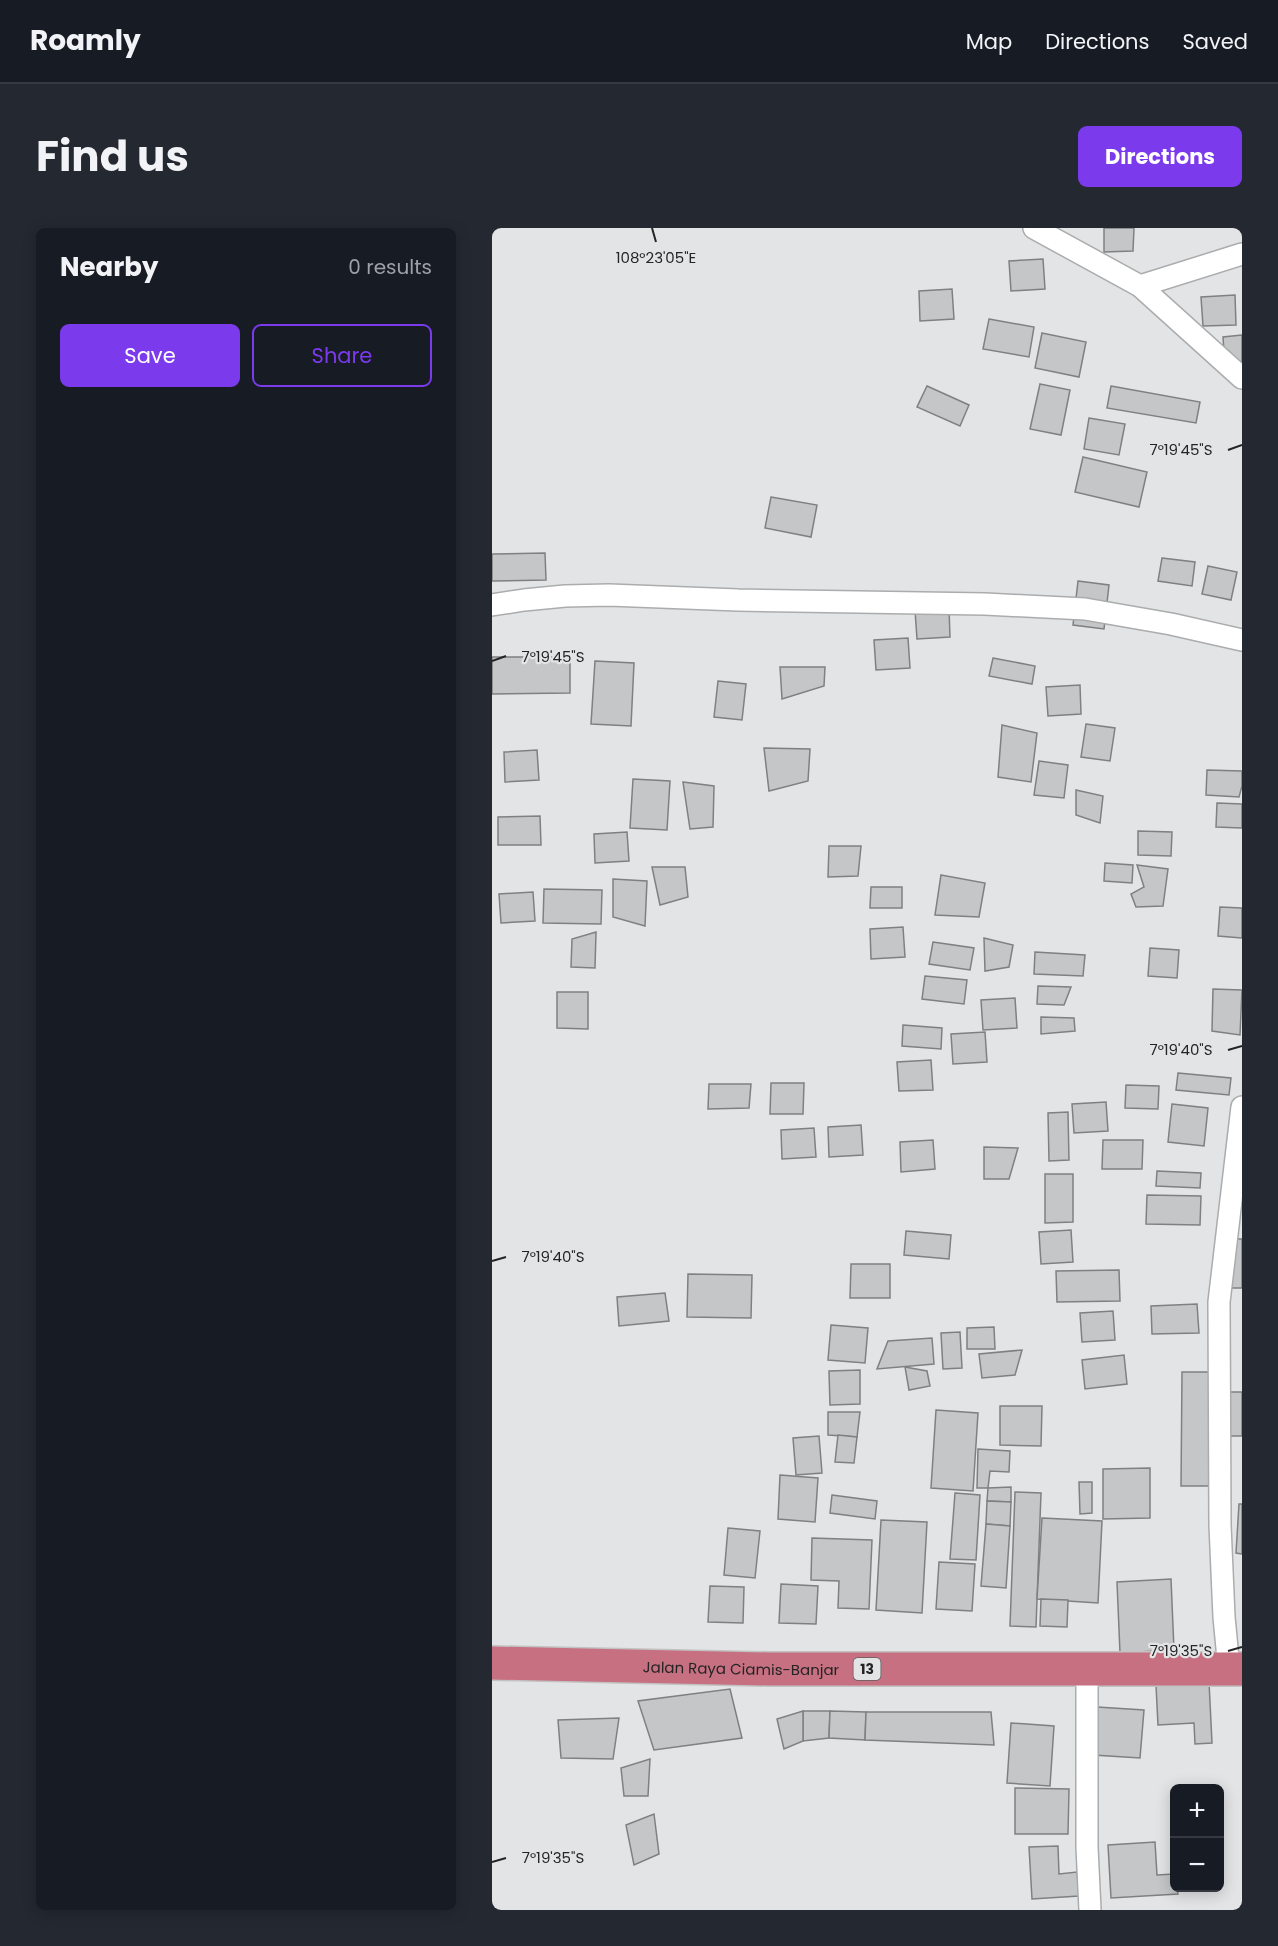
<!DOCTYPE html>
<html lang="en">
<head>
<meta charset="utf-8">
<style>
	:root { --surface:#171b24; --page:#242831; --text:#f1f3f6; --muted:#9ea1a6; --line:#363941; --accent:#7c3aed }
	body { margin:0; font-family:Poppins,sans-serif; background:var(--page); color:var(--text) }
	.controls { position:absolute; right:18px; bottom:18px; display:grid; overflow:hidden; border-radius:9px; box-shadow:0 3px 15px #0003 }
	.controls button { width:54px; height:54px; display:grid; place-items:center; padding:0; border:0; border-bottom:2px solid var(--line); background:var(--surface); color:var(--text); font:30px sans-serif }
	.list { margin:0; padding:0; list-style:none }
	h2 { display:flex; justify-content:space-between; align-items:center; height:78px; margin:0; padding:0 24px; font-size:26px }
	h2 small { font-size:20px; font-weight:400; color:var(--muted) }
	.actions { display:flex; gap:12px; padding:18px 24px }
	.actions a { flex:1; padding:14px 0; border:2px solid var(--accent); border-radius:9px; text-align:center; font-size:21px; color:var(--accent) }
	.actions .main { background:var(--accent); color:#fff }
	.map { position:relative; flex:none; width:750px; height:1682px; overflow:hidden; border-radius:9px }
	header { display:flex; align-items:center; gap:36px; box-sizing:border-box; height:84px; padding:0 30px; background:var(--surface); border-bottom:2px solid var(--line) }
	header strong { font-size:28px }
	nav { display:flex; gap:33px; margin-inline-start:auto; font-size:21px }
	.intro { display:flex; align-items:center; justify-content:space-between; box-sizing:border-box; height:144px; padding:0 36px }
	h1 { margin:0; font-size:42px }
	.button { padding:15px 27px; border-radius:9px; background:var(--accent); color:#fff; font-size:21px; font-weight:700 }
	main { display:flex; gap:36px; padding:0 36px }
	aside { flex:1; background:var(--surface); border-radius:9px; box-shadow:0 3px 15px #0003 }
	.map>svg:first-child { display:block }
</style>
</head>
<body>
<header>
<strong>Roamly</strong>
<nav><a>Map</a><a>Directions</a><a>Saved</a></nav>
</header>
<div class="intro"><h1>Find us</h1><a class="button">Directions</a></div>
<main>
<aside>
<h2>Nearby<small>0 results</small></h2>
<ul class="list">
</ul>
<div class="actions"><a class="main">Save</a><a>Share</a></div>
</aside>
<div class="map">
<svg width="750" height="1682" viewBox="0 0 750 1682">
	<rect width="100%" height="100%" fill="#e3e4e5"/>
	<!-- building -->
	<g fill="#c5c6c7" stroke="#7f8081" stroke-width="1.5">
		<path d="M612,0H642L641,23L612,24Z"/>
		<path d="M551,31L553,61L519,63L517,33Z"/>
		<path d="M460,61L462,91L428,93L427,63Z"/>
		<path d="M743,67L744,97L711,98L709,69Z"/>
		<path d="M497,91L542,99L537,129L491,121Z"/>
		<path d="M550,105L594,114L587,149L543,140Z"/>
		<path d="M750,107V137L733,138L731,109Z"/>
		<path d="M548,156L578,162L569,207L538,201Z"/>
		<path d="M435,158L477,177L468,198L425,179Z"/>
		<path d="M619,158L708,174L704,195L615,180Z"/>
		<path d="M597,190L633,196L627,227L592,221Z"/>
		<path d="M591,229L655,244L647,279L583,264Z"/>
		<path d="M279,269L325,277L319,309L273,300Z"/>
		<path d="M53,325L54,352L0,353V326Z"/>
		<path d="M670,330L703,334L700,358L666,353Z"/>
		<path d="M716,338L745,344L739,372L710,366Z"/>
		<path d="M586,353L617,357L612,401L581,397Z"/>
		<path d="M457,380L458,409L425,411L423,382Z"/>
		<path d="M416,410L418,440L384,442L382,412Z"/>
		<path d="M0,429H78V465L0,466Z"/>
		<path d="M501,430L543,438L540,456L497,448Z"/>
		<path d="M103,433L142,435L139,498L99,496Z"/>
		<path d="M288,439H333L332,458L290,471Z"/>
		<path d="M226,453L254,456L250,492L222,489Z"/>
		<path d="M588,457L589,486L556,488L554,459Z"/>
		<path d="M594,496L623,500L618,533L589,529Z"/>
		<path d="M510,497L545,505L539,554L506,549Z"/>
		<path d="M272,520L318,521L316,553L277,563Z"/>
		<path d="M45,522L47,552L13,554L12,524Z"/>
		<path d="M547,533L576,537L572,570L542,567Z"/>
		<path d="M715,542L750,543V558L747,569L714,567Z"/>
		<path d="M141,551L178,553L175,602L138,600Z"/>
		<path d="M191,554L222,558L221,599L198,601Z"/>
		<path d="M584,562L611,568L608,595L584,587Z"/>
		<path d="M725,575L750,576V600L724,599Z"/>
		<path d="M48,588L49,617H6V589Z"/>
		<path d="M646,603L680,604L679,628L646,627Z"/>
		<path d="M135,604L137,633L103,635L102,606Z"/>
		<path d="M337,618H369L366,648L336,649Z"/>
		<path d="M613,635L641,637L640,655L612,653Z"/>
		<path d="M645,637L676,641L671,678L644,679L639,666L652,659Z"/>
		<path d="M160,639H193L196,669L168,677Z"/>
		<path d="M449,647L493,655L487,689L443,687Z"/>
		<path d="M121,651L155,653L153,698L121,689Z"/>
		<path d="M379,659H410V680H378Z"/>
		<path d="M52,661L110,662L109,696L51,695Z"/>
		<path d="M41,664L43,693L9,695L7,666Z"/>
		<path d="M728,679L750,680V710L726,708Z"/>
		<path d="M411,699L413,729L379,731L378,701Z"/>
		<path d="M104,704L103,740L79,739L80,711Z"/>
		<path d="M492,710L521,717L517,739L493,743Z"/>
		<path d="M441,714L482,720L478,742L437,736Z"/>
		<path d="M658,720L687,722L685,750L656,748Z"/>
		<path d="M543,724L593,727L591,748L542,746Z"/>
		<path d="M433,748L475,752L472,776L430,771Z"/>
		<path d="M546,758L579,759L572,777L545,776Z"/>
		<path d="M721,761L750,762L748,807L720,803Z"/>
		<path d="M65,764H96V801L65,800Z"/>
		<path d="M523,770L525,800L491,802L489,772Z"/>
		<path d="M549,789L582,790L583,803L549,806Z"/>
		<path d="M411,797L450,800L449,821L410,818Z"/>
		<path d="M493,804L495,834L461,836L459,806Z"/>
		<path d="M439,832L441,862L407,863L405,834Z"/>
		<path d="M686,845L739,850L737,867L684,862Z"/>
		<path d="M279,855H312L311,886H278Z"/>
		<path d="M217,856H259L257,880L216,881Z"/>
		<path d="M634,857L667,858L666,881L633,880Z"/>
		<path d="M614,874L616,903L582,905L580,876Z"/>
		<path d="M680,876L716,880L712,918L676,914Z"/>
		<path d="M576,884L577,932L557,933L556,885Z"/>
		<path d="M369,897L371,927L337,929L336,899Z"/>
		<path d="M322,900L324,929L290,931L289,902Z"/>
		<path d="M441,912L443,941L409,944L408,914Z"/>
		<path d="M611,912H651L650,941H610Z"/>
		<path d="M492,919L526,920L517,951H492Z"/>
		<path d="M665,943L709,945L708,960L664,958Z"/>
		<path d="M553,946H581V994L553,995Z"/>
		<path d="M655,967L709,968L708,997L654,996Z"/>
		<path d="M579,1002L581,1034L549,1036L547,1004Z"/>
		<path d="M414,1003L459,1007L457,1031L412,1027Z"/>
		<rect x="740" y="1011" width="10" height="49"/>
		<path d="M359,1036H398V1070H358Z"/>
		<path d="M627,1042L628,1073L565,1074L564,1043Z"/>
		<path d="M196,1046L260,1047L259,1090L195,1089Z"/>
		<path d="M173,1065L177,1093L127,1098L125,1069Z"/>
		<path d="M705,1076L707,1105L660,1106L659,1078Z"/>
		<path d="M621,1083L623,1112L590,1114L588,1085Z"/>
		<path d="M339,1097L376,1100L373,1135L336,1132Z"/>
		<path d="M502,1099L503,1121H475V1100Z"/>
		<path d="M468,1104L470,1140L451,1141L449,1105Z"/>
		<path d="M440,1110L442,1136L385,1141L396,1113Z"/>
		<path d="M530,1122L523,1147L490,1150L487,1126Z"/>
		<path d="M632,1127L635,1156L593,1161L590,1132Z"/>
		<path d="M413,1139L435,1143L438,1158L417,1162Z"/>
		<path d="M368,1142V1176L338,1177L337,1143Z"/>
		<path d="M690,1144H720L719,1258H689Z"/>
		<path d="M729,1164H750V1208H728Z"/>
		<path d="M508,1178H550L549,1218L508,1217Z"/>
		<path d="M444,1182L486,1185L481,1263L439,1260Z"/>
		<path d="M336,1184H368L365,1209L336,1207Z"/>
		<path d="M346,1207L365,1209L362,1235L343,1234Z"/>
		<path d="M327,1208L330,1245L304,1247L301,1210Z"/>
		<path d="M486,1221L518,1223L517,1244L498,1243L496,1260H485Z"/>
		<path d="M658,1240V1290L611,1291V1241Z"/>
		<path d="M288,1247L326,1250L323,1294L286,1291Z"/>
		<path d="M587,1254H600V1285L588,1286Z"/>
		<path d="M519,1259V1274L495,1273L496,1260Z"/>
		<path d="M523,1264L549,1265L544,1399L518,1398Z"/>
		<path d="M463,1265L488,1267L484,1332L458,1331Z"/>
		<path d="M340,1267L385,1273L383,1291L338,1285Z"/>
		<path d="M495,1273L519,1274L518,1298L494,1296Z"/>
		<path d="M747,1276H750V1326L744,1325Z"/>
		<path d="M550,1290L610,1293L606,1375L545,1371Z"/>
		<path d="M389,1292L435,1294L430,1385L384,1382Z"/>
		<path d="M494,1296L518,1298L514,1360L489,1358Z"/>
		<path d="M236,1300L268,1303L263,1350L232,1347Z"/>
		<path d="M320,1310L380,1312L377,1381L346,1380L347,1353L319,1352Z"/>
		<path d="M447,1334L483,1336L480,1383L444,1381Z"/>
		<path d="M679,1351L682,1422L628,1425L625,1354Z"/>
		<path d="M289,1356L326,1358L324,1396L287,1395Z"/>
		<path d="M218,1358L252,1359L251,1395L216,1394Z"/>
		<path d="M549,1371L576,1372L575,1399L548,1398Z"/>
		<path d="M717,1454L720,1515L703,1516L702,1495L666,1497L664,1457Z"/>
		<path d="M238,1461L250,1510L162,1522L146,1473Z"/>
		<path d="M605,1479L652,1482L648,1530L601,1527Z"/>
		<path d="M311,1483H338L337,1510L311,1513Z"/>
		<path d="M311,1483V1513L292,1521L285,1491Z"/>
		<path d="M338,1483L374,1484L373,1512L337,1510Z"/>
		<path d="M374,1484H499L502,1517L373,1512Z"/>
		<path d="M127,1490L121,1531L69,1530L66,1492Z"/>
		<path d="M519,1495L562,1498L558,1558L515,1555Z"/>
		<path d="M158,1531L156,1568H132L129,1540Z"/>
		<path d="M523,1560L577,1561L576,1606H523Z"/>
		<path d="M162,1586L167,1626L142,1637L134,1597Z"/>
		<path d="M663,1614L665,1647L682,1646V1660H685L686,1666L619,1670L616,1617Z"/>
		<path d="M566,1618L567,1646L585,1644L587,1668L540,1671L537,1619Z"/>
	</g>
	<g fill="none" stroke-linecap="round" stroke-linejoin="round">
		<!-- street casing -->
		<g stroke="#abacad" stroke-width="24">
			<g id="street">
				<path d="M542,0L648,58L750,150"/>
				<path d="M648,58L750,26"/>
				<path d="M0,377L32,372L73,368L117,367L246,372L493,376L593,381L679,396L750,412"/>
				<path d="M595,1441V1619L598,1682"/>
				<path d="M737,1441L732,1389L728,1297L727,1074L750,879"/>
			</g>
		</g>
		<!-- highway casing -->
		<g stroke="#c2c2c2" stroke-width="36">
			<g id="highway">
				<path id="s1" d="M0,1435L277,1441H750"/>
			</g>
		</g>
		<!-- street -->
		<use href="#street" stroke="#fff" stroke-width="21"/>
		<!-- highway -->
		<use href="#highway" stroke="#c77081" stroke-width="33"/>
	</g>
	<!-- ticks -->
	<path fill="none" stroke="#242424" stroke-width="2" d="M160,0L164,14M736,222L750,217M0,433L14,428M736,822L750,818M0,1033L14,1029M736,1423L750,1419M0,1634L14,1630"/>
	<g text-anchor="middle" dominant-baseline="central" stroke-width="4.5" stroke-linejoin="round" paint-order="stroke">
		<!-- shield labels -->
		<rect fill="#e3e4e5" stroke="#5d5e5e" stroke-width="1.5" x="361.5" y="1430" width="27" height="22" rx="4.5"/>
		<g font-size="14" font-weight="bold" fill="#242424">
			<text x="375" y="1441">13</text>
		</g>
		<!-- street labels -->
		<g font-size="15" fill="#242424" stroke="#e3e4e5">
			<text stroke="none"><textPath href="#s1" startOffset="249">Jalan Raya Ciamis-Banjar</textPath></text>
		</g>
	</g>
	<g font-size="15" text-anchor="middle" fill="#242424" stroke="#e3e4e5" stroke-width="4.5" stroke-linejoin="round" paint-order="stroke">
		<text x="164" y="35">108°23'05"E</text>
		<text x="689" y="227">7°19'45"S</text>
		<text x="61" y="434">7°19'45"S</text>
		<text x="689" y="827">7°19'40"S</text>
		<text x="61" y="1034">7°19'40"S</text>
		<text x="689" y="1428">7°19'35"S</text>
		<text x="61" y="1635">7°19'35"S</text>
	</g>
</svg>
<div class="controls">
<button>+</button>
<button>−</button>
</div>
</div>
</main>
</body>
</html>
